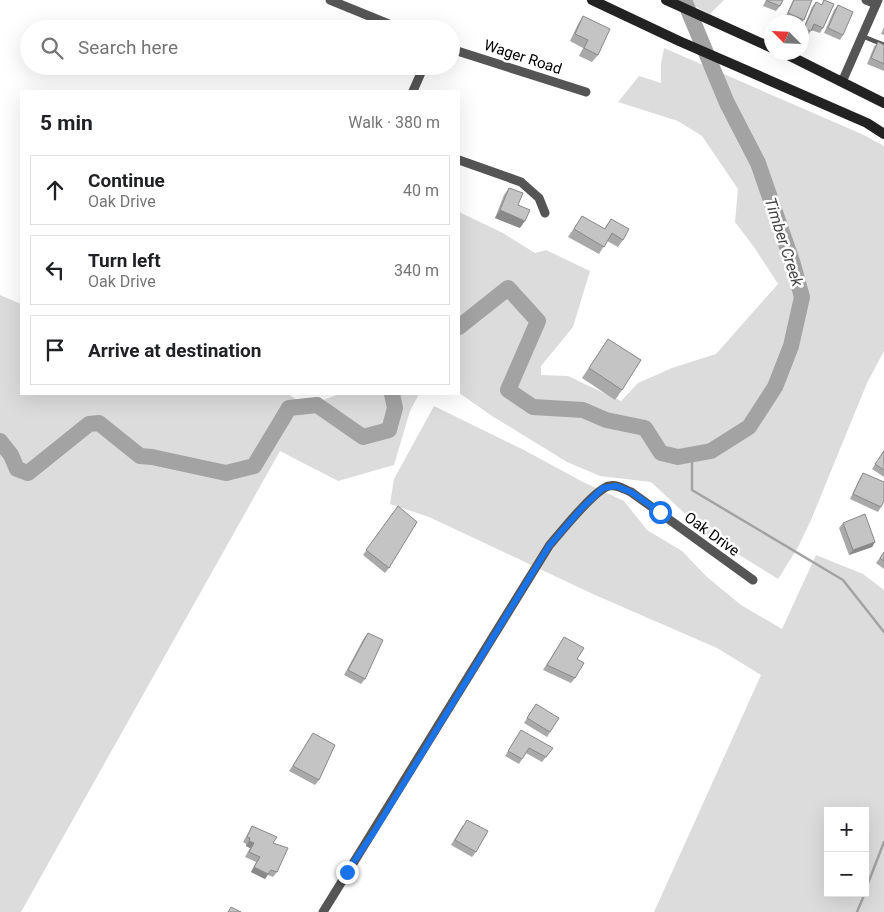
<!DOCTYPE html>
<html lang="en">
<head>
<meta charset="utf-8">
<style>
	:root { --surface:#fff; --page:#f2f2f2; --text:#202124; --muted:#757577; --line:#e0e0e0 }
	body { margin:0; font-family:Roboto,sans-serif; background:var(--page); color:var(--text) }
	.controls { position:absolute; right:15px; bottom:15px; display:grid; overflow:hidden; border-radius:0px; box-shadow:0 5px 20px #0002 }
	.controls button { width:45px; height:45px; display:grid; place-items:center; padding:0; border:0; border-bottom:1px solid var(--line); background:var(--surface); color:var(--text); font:25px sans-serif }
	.compass { position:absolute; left:764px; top:15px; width:45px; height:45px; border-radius:50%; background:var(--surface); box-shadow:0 5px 20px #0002; rotate:294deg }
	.stop { position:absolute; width:15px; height:15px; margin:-11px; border:4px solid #1a73e8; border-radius:50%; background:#fff }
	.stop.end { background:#1a73e8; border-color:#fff; box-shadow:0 1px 5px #0008 }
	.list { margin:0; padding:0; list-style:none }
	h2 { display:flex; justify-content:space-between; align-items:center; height:65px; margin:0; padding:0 20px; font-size:21px }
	h2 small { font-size:16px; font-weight:400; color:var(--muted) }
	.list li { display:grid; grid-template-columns:32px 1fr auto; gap:15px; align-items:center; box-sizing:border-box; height:70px; margin:0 10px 10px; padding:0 10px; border:1px solid var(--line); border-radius:0px }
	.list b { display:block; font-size:19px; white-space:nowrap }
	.list p { margin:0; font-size:16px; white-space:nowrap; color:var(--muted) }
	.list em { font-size:16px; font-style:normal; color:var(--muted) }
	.icon { flex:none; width:28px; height:28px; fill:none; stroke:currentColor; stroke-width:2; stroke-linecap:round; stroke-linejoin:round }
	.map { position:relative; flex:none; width:884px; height:912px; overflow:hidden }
	.search { position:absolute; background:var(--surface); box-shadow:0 5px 20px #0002; left:20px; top:20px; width:440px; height:55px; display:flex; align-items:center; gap:12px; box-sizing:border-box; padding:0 18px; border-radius:28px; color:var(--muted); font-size:19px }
	.panel { position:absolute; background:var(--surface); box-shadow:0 5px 20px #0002; left:20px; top:90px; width:440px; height:305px; border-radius:0px }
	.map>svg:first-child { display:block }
</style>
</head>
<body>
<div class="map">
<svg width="884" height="912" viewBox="0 0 884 912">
	<rect width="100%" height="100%" fill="#fff"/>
	<!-- green -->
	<g fill="#dcdcdc" fill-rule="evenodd">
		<path d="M682,0H724L710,14Z"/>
		<path d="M664,48L864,135L884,146V351L867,383L811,520L797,549L778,579L709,536L651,482L600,476L567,462L492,416L459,393V212L503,233L535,253L546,250L590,271L573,327L541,366V375L568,376L621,401L638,383L672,368L716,354L778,284L754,247L735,222L738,189L702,136L678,121L618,102L639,76L661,83V64Z"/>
		<path d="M0,295L21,304V394H288L306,406L340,394H419L410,411L394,465L338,481L280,451L21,912H0Z"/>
		<path d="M434,406L522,449L583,482L624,501L647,530L682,551L707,577L741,605L782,629L816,555L863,574L884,590V912H654L761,675L717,648L595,595L429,517L390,504L394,479ZM828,811H865V893H828Z"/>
	</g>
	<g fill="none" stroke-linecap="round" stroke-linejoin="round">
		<!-- stream -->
		<g stroke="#a3a3a3" stroke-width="2.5">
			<path d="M692,455V490L843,580L884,632"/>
			<path d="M865,891L884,842"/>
			<path d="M857,912L865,893"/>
		</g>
		<!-- river -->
		<g stroke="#a3a3a3" stroke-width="16">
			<path d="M459,327L508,288L538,321L508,390L533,407L583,410L606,420L645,428L661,453L678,457L711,451L749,427L775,387L791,346L802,297L792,261L758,163L727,103L684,0"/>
			<path d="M0,441L11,455L17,469L28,473L89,424L99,423L140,456L152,457L226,473L254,466L289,408L317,405L363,437L389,430L395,408L392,394"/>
		</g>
		<!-- lane -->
		<path stroke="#555" stroke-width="4.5" d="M862,36L884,45"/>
		<!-- street -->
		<g stroke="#555" stroke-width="9">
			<path d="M330,0L401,29"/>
			<path d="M866,0L876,4"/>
			<path d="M451,49L586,92"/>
			<path d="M842,82L878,0"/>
			<path d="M413,91L424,66"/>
			<path d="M459,160L521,182L539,198L545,213"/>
			<path d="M323,912L549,546C560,533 595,489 609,486C617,484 624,489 631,492L753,580"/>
		</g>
		<!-- secondary -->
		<g stroke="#222" stroke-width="10">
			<path d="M592,0L679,41L867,123L884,134"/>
			<path d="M666,0L772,48"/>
			<path d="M782,52L884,103"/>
		</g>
	</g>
	<!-- wall -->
	<g fill="#a9a9a9">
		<path d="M766,0H783L780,6L776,11L763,6Z"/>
		<path d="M793,0H812L802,23L795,22L785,18Z"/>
		<path d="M824,0L823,28L820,33L811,30L808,36L802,33V31L812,7L816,2L821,5Z"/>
		<path d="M838,5L843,35L840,40L824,33L834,10Z"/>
		<path d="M583,16L598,55L592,62L579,56L583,48L570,41L578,24Z"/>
		<path d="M884,27V35L881,34Z"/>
		<path d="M878,42L884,45V71L867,64L874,47Z"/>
		<path d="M509,188L518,205L520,228L495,218L504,195Z"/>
		<path d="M582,216L604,229L611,219L623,240L618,247L607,241L599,254L568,237Z"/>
		<path d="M608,339L622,390L615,400L582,378Z"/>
		<path d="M884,450V477L872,469Z"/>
		<path d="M863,473L881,507L878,512L850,499L860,478Z"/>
		<path d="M398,506L389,568L385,573L363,555Z"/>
		<path d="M843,523L875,542L872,547L849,555L839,528Z"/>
		<path d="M884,552V569L876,563Z"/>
		<path d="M368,633L365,679L361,684L344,675L364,638Z"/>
		<path d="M561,642L577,659L575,678L571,683L543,670Z"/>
		<path d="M536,704L550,732L547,737L524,723Z"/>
		<path d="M518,735L553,748L542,762L526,753L519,764L505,756Z"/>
		<path d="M310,738L319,780L315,785L289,771Z"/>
		<path d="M463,825L476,852L472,857L451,845Z"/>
		<path d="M252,826L273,843L277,872L273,877L268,875L265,879L251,872L256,862L245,857L250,848L246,846V844L243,842Z"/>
	</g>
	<!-- shaded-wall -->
	<g fill="#898989">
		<path d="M500,210L525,221L520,228L495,218Z"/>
		<path d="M875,542L872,547L849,555L853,550Z"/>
		<path d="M249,841L254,843L250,848L246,846Z"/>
		<path d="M254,867L268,874L265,879L251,872Z"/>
	</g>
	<!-- building -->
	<g fill="#c4c4c4" stroke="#898989">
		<path d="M767,0H783L780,6L767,1Z"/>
		<path d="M794,0H812L804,20L788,13Z"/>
		<path d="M824,0L834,4L823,28L814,24L811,31L804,28L816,2L822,5Z"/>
		<path d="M838,5L853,12L843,35L828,28Z"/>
		<path d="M583,16L610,29L598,55L584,48L588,40L575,34Z"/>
		<path d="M878,42L884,45V64L871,58Z"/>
		<path d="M509,188L523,193L518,205L530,210L525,221L500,210Z"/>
		<path d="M582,216L605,229L611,219L629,229L623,240L612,233L604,247L574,229Z"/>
		<path d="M608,339L641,360L622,390L589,368Z"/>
		<path d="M884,451V470L875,464Z"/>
		<path d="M863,473L884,482V501L881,507L853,494Z"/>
		<path d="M398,506L417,522L389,568L366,550Z"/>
		<path d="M865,514L875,542L853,550L843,523Z"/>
		<path d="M884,552V561L880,558Z"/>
		<path d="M368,633L383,640L365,679L348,670Z"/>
		<path d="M564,637L584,648L577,659L584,663L575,678L547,665Z"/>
		<path d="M536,704L559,718L550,732L527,718Z"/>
		<path d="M521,730L553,748L546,757L529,748L522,759L508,751Z"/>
		<path d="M313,733L335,745L319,780L293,766Z"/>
		<path d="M467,820L488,831L476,852L455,840Z"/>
		<path d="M252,826L277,837L273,843L288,848L277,872L271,870L268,874L254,867L260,857L249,852L254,843L249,841L250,838L247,837Z"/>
		<path d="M231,907L241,912H228Z"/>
	</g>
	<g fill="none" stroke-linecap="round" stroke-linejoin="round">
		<!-- route -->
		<path stroke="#1a73e8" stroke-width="6" d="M347,872L374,832L549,546L582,508L603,488L616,486L631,492L660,512"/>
	</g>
	<g text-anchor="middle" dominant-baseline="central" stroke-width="5" stroke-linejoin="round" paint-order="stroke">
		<!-- street labels -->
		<g font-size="15" fill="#000" stroke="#fff">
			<text transform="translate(523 57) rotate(18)">Wager Road</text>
			<text transform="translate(712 534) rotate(36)">Oak Drive</text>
		</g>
		<!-- water labels -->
		<g font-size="16" font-style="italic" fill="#444" stroke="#fff">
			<text transform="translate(784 242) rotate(72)">Timber Creek</text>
		</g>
	</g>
</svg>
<div class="controls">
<button>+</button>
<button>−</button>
</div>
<svg class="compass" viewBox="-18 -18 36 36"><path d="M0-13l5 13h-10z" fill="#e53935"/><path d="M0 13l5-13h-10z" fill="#757577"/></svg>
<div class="stop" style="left:660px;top:512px"></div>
<div class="stop end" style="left:347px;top:872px"></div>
<div class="search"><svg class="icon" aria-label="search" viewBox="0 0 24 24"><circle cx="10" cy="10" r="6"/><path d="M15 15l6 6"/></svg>Search here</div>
<section class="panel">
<h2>5 min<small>Walk · 380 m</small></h2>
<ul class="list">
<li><svg class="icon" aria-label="ahead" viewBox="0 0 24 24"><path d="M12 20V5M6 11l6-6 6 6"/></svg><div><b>Continue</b><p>Oak Drive</p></div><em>40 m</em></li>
<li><svg class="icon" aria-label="left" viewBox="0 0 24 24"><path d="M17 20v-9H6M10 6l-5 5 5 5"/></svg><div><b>Turn left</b><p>Oak Drive</p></div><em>340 m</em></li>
<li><svg class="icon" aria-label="arrive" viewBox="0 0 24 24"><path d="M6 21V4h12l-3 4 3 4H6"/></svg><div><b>Arrive at destination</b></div></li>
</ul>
</section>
</div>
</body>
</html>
